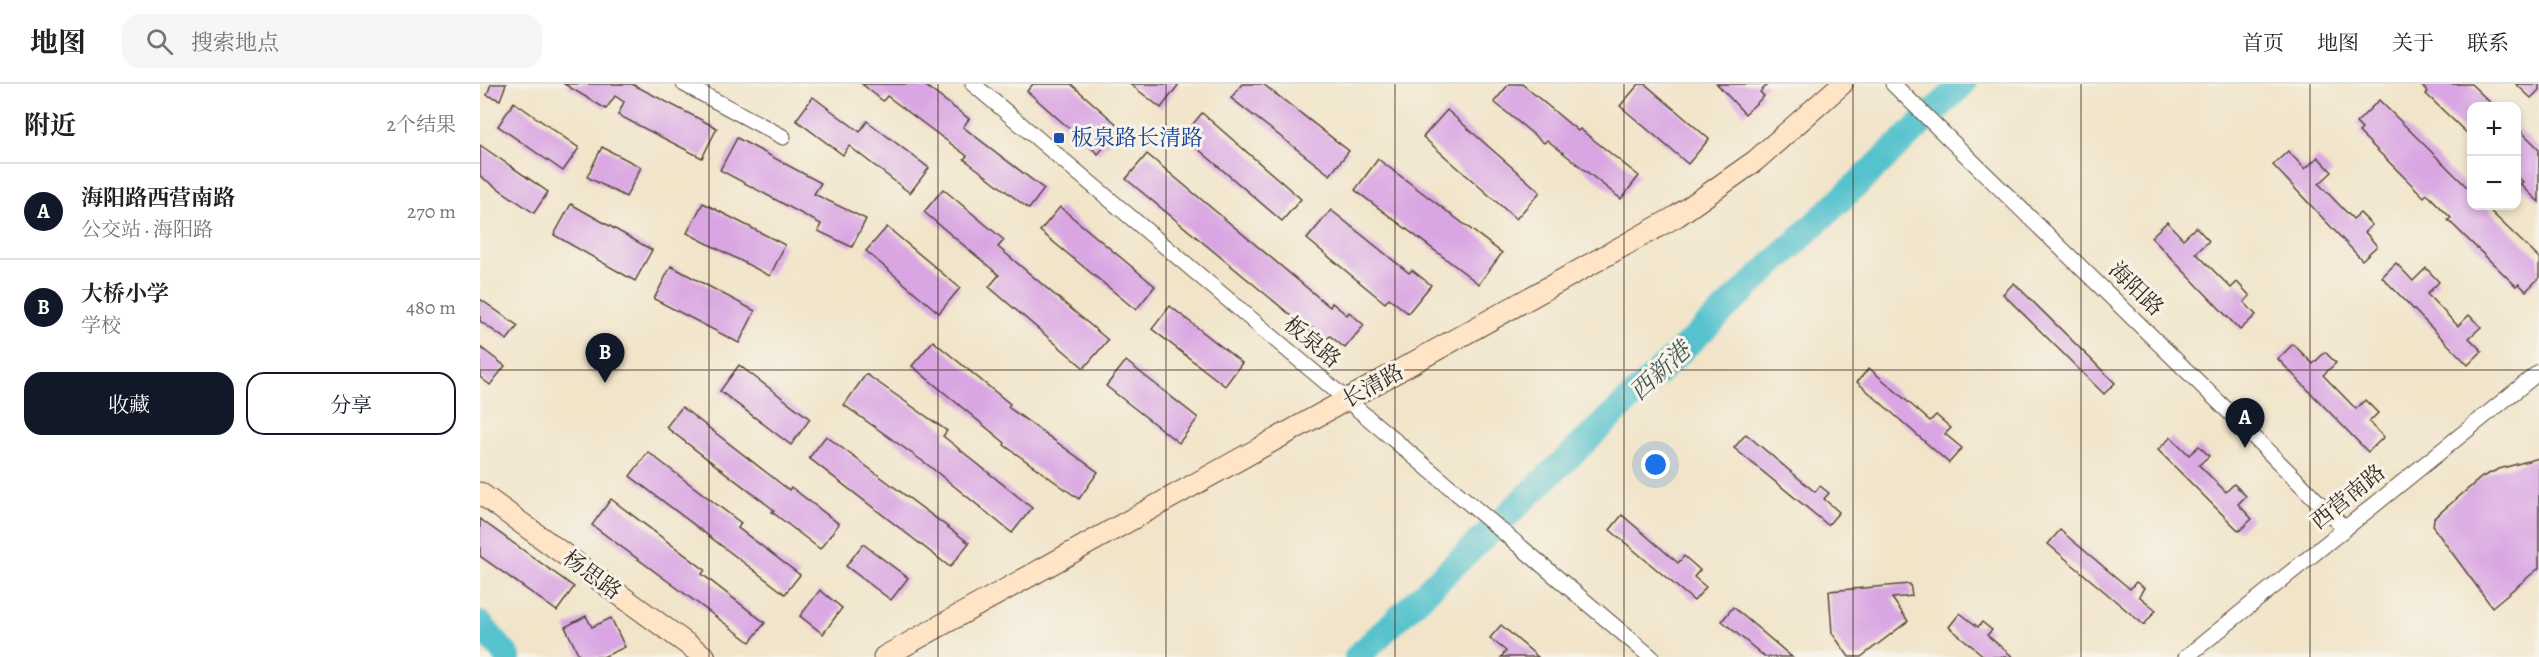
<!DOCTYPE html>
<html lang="zh">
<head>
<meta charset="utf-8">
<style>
	:root { --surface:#fff; --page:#f6f6f6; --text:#202124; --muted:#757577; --line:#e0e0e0; --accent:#111827 }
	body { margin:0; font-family:Alegreya,"Noto Serif SC",serif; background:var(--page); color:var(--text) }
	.controls { position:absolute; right:18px; top:18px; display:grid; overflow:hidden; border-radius:12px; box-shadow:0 3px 9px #0003 }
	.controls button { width:54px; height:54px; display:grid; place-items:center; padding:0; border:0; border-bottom:2px solid var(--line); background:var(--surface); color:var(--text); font:30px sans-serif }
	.you { position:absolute; left:1176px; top:381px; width:21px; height:21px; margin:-15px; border:4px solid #fff; border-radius:50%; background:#1a73e8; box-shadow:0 0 0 9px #1a73e833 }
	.badge { display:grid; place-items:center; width:39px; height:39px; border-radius:50%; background:var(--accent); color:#fff; font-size:20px; font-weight:700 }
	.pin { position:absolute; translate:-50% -50px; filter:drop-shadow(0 2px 3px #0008) }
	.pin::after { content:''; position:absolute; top:32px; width:21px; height:18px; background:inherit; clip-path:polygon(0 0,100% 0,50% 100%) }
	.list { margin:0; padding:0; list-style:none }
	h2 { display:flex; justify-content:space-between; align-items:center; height:78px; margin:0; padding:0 24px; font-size:26px }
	h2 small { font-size:20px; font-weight:400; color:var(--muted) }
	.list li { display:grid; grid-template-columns:39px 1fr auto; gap:18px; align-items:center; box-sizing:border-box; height:96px; padding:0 24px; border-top:2px solid var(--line) }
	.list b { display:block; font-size:22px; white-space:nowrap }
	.list p { margin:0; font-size:20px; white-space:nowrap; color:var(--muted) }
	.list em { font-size:20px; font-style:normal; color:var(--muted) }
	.actions { display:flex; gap:12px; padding:18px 24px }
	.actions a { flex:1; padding:14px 0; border:2px solid var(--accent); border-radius:18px; text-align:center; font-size:21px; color:var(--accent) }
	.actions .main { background:var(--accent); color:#fff }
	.icon { flex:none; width:33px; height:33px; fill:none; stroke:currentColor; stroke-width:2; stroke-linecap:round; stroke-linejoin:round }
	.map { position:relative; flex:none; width:2059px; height:573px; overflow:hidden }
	header { display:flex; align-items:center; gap:36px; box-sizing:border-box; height:84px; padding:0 30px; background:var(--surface); border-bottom:2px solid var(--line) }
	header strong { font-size:28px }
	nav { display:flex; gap:33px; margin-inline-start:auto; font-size:21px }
	.search { width:420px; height:54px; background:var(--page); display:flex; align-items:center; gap:15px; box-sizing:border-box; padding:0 21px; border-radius:18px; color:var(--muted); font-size:22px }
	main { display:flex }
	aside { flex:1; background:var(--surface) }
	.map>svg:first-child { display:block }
</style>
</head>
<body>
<header>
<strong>地图</strong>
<div class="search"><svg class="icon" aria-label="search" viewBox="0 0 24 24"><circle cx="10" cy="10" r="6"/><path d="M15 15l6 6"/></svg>搜索地点</div>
<nav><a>首页</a><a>地图</a><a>关于</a><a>联系</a></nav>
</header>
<main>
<aside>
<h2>附近<small>2个结果</small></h2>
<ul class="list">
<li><span class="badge">A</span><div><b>海阳路西营南路</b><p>公交站 · 海阳路</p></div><em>270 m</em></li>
<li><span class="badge">B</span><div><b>大桥小学</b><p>学校</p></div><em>480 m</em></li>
</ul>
<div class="actions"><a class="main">收藏</a><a>分享</a></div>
</aside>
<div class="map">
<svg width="2059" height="573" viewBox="0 0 2059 573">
	<rect width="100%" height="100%" fill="#f7f3e8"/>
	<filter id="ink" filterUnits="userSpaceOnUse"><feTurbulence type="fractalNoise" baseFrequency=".0167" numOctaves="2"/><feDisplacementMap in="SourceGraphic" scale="12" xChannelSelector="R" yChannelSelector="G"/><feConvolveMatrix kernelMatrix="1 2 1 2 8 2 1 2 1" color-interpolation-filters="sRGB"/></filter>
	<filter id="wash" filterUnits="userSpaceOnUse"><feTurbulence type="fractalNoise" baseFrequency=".008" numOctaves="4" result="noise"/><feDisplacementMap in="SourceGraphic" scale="24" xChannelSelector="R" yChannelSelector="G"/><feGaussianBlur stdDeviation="1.35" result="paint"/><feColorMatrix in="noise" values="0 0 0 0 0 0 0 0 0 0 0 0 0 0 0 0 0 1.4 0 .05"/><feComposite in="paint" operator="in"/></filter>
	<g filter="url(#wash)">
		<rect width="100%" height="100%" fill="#f1e4c9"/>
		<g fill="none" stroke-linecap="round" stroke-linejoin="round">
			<!-- river -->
			<g stroke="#55c2cd" stroke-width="26">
				<path d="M0,540L28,573"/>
				<path d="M877,573L1483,0"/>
			</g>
		</g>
		<g id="blocks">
			<!-- building -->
			<g fill="#d9a6e3">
				<path d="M11,0H26L20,16L7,11Z"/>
				<path d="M84,0H152L237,44L222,74L138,31L144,18L135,12L126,25Z"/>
				<path d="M382,0H443L489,35L483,43L564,105L549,125L484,75L487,72L407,12L403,17Z"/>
				<path d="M553,0H591L641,44L618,70L547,7Z"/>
				<path d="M650,0H699L681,24Z"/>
				<path d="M762,0H783L869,67L850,91L751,14Z"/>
				<path d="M1029,0H1042L1098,47L1100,45L1159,92L1141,115L1067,56L1064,59L1014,18Z"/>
				<path d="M1159,0H1165L1229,55L1208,80L1140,22Z"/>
				<path d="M1237,0H1288L1280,8L1284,12L1265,30Z"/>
				<path d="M1940,0H1991L2014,22H1992V54L1946,10L1948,8Z"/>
				<path d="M2036,0H2059V6L2051,14Z"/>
				<path d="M333,13L380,48L387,37L449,84L430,109L369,62L363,71L316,36Z"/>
				<path d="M1899,16L1992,108V122H2005L2059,174V194L2046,207L2039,200L2036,202L1968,136L1971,134L1947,110L1944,113L1879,48L1882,45L1876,39Z"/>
				<path d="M34,18L99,64L83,87L18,42Z"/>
				<path d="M967,26L1060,108L1036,135L943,53Z"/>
				<path d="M722,29L821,115L802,137L703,52Z"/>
				<path d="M2037,43L2059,65V118L2040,100L2043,98L2037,92Z"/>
				<path d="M257,54L341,99L334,110L386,135L372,163L338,147L341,140L240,86Z"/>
				<path d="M0,61L68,108L54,129L0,92Z"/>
				<path d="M122,63L161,83L146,113L107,93Z"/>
				<path d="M1808,67L1825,85L1838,73L1852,88L1839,100L1873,135L1880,129L1892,141L1885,148L1897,162L1882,176L1793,81Z"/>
				<path d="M667,70L850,223L852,219L867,231L869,228L884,241L865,264L850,252L846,256L832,244L830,247L646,95Z"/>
				<path d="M898,75L1022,169L999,200L875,106Z"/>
				<path d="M463,105L524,156L518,163L628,256L604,284L509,203L519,191L444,128Z"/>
				<path d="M223,119L305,161L290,192L207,149Z"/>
				<path d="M91,120L172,166L155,197L74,151Z"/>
				<path d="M580,123L675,202L656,226L560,147Z"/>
				<path d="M851,126L929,189L932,186L951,201L928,229L909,214L905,219L827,155Z"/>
				<path d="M1687,138L1703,155L1716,143L1729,157L1716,169L1751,204L1757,198L1770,212L1764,218L1776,231L1760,246L1671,153Z"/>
				<path d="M407,143L480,204L459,229L386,167Z"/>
				<path d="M1916,179L1933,197L1946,184L1959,198L1947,210L1978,242L1989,231L2001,243L1989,254L2002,267L1988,281L1902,193Z"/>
				<path d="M191,182L275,227L259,259L174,215Z"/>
				<path d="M1534,199L1635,299L1624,310L1523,210Z"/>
				<path d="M0,215L38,242L27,256L0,237Z"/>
				<path d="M690,222L762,279L745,302L672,245Z"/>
				<path d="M453,257L530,320L528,323L618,388L599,415L524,361L525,359L432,282Z"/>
				<path d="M1813,260L1833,280L1845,268L1856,279L1843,291L1876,325L1885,316L1898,329L1889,338L1904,353L1888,368L1798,275Z"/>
				<path d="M0,263L25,282L10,301L0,293Z"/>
				<path d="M646,277L718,334L699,359L626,302Z"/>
				<path d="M259,281L330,335L311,361L240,307Z"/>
				<path d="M1389,284L1450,337L1456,331L1471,344L1465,350L1482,364L1469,379L1377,298Z"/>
				<path d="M386,290L467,347L463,352L552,424L532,449L448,381L364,321Z"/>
				<path d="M202,323L309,406L311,403L359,440L340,465L292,428L294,426L186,343Z"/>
				<path d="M1266,350L1335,408L1340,402L1349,409L1344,415L1359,428L1348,441L1254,364Z"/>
				<path d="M346,352L489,459L470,483L329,374Z"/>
				<path d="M1691,353L1709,371L1719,362L1729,372L1719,381L1746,408L1754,400L1766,412L1758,420L1772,435L1759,447L1678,366Z"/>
				<path d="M168,368L261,439L258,444L320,491L305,510L150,392Z"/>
				<path d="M2059,374V484L2012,523L1953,443L1954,434L2002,393L2019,385Z"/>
				<path d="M131,415L225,486L222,490L285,539L270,558L112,441Z"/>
				<path d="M1142,431L1198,479L1204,472L1220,486L1214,493L1226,503L1214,517L1130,446Z"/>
				<path d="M0,435L94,503L77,527L0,472Z"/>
				<path d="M1580,446L1650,505L1656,498L1664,504L1659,512L1676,526L1664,541L1568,460Z"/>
				<path d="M383,460L428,494L411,516L366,482Z"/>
				<path d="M1430,500L1432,512L1412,514L1428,537L1381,573H1369L1352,549L1349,507Z"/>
				<path d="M340,506L362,524L343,550L320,532Z"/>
				<path d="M1253,523L1312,573H1285L1242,537Z"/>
				<path d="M1480,529L1498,543L1502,538L1512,546L1507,551L1533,573H1505L1469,543Z"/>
				<path d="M106,532L112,543L131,534L145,563L123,573H100L85,543Z"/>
				<path d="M1021,541L1058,573H1021L1026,567L1010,554Z"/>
			</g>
		</g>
	</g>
	<g filter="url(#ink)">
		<use href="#blocks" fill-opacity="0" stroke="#564638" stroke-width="1.5"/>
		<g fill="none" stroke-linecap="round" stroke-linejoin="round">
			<!-- street casing -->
			<g stroke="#564638" stroke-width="17">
				<g id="street">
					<path d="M204,0L303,53"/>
					<path d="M493,0L1171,573"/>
					<path d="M1413,0L1750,329L1865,445"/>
					<path d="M1706,573L2059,288"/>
				</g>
			</g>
			<!-- secondary casing -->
			<g stroke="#564638" stroke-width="23">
				<g id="secondary">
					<path d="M0,409L225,573"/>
					<path d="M404,573L1197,132L1275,77L1362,0"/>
				</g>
			</g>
			<!-- street -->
			<use href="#street" stroke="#fff" stroke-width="15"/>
			<!-- secondary -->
			<use href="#secondary" stroke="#ffe4c6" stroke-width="21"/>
		</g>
	</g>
	<!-- grid -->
	<path fill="none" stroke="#3b2a1e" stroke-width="1.5" stroke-opacity="0.55" d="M229,0V573M458,0V573M686,0V573M915,0V573M1144,0V573M1373,0V573M1601,0V573M1830,0V573M0,286H2059"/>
	<!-- markers -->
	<rect fill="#1a4fb4" stroke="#f7f3e8" stroke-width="2" x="573" y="48" width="12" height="12" rx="3"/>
	<g text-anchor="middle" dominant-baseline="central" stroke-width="6" stroke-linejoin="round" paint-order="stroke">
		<!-- transit labels -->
		<g font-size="22" fill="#164399" stroke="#f7f3e8" text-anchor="start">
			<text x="591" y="54">板泉路长清路</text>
		</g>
		<!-- street labels -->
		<g font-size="22" fill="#3b2a1e" stroke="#f7f3e8">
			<text transform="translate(1656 205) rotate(44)">海阳路</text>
			<text transform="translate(832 258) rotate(40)">板泉路</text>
			<text transform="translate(893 302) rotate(-29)">长清路</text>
			<text transform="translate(1868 413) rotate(-39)">西营南路</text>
			<text transform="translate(112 491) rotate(36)">杨思路</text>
		</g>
		<!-- water labels -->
		<g font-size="24" font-style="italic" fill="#435853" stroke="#f7f3e8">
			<text transform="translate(1180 287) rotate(-43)">西新港</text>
		</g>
	</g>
</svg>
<div class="controls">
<button>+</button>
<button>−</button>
</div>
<div class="you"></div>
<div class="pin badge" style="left:1765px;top:364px">A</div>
<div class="pin badge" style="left:125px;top:299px">B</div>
</div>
</main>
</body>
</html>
